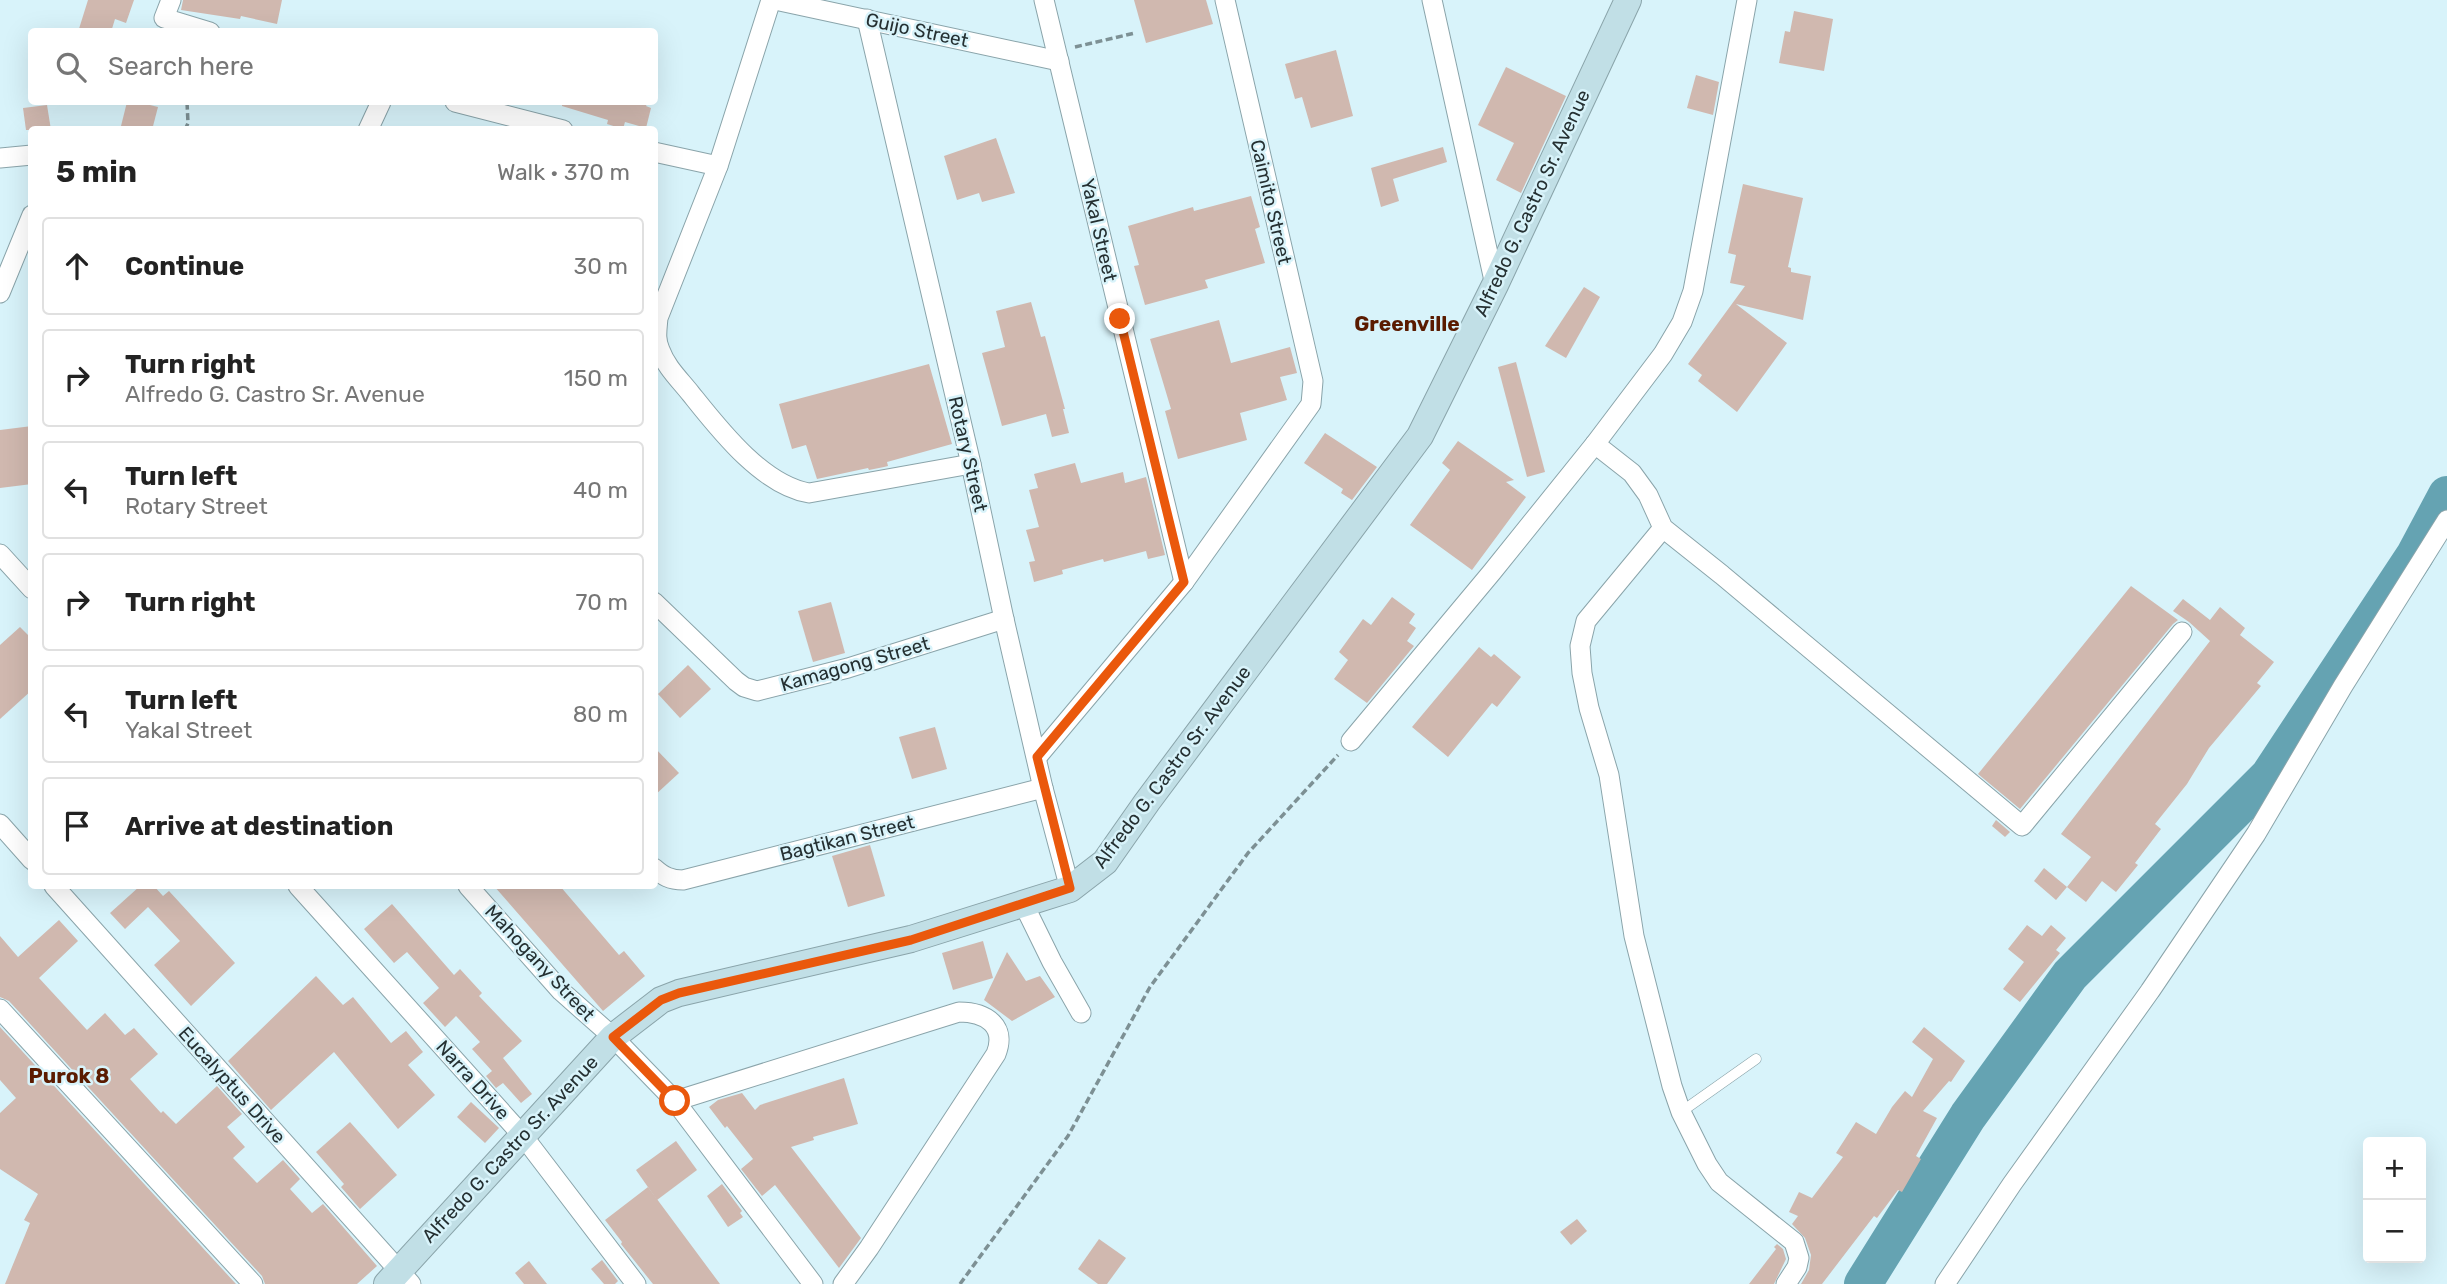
<!DOCTYPE html>
<html lang="en">
<head>
<meta charset="utf-8">
<style>
	:root { --surface:#fff; --page:#f2f2f2; --text:#222; --muted:#767676; --line:#e0e0e0 }
	body { margin:0; font-family:Rubik,sans-serif; background:var(--page); color:var(--text) }
	.controls { position:absolute; right:21px; bottom:21px; display:grid; overflow:hidden; border-radius:7px; box-shadow:0 7px 28px #0002 }
	.controls button { width:63px; height:63px; display:grid; place-items:center; padding:0; border:0; border-bottom:2px solid var(--line); background:var(--surface); color:var(--text); font:35px sans-serif }
	.stop { position:absolute; width:21px; height:21px; margin:-16px; border:5px solid #ea580c; border-radius:50%; background:#fff }
	.stop.end { background:#ea580c; border-color:#fff; box-shadow:0 2px 7px #0008 }
	.list { margin:0; padding:0; list-style:none }
	h2 { display:flex; justify-content:space-between; align-items:center; height:91px; margin:0; padding:0 28px; font-size:30px }
	h2 small { font-size:23px; font-weight:400; color:var(--muted) }
	.list li { display:grid; grid-template-columns:46px 1fr auto; gap:21px; align-items:center; box-sizing:border-box; height:98px; margin:0 14px 14px; padding:0 14px; border:2px solid var(--line); border-radius:7px }
	.list b { display:block; font-size:26px; white-space:nowrap }
	.list p { margin:0; font-size:23px; white-space:nowrap; color:var(--muted) }
	.list em { font-size:23px; font-style:normal; color:var(--muted) }
	.icon { flex:none; width:38px; height:38px; fill:none; stroke:currentColor; stroke-width:2; stroke-linecap:round; stroke-linejoin:round }
	.map { position:relative; flex:none; width:2447px; height:1284px; overflow:hidden }
	.search { position:absolute; background:var(--surface); box-shadow:0 7px 28px #0002; left:28px; top:28px; width:630px; height:77px; display:flex; align-items:center; gap:18px; box-sizing:border-box; padding:0 24px; border-radius:7px; color:var(--muted); font-size:26px }
	.panel { position:absolute; background:var(--surface); box-shadow:0 7px 28px #0002; left:28px; top:126px; width:630px; height:763px; border-radius:7px }
	.map>svg:first-child { display:block }
</style>
</head>
<body>
<div class="map">
<svg width="2447" height="1284" viewBox="0 0 2447 1284">
	<rect width="100%" height="100%" fill="#d8f3fa"/>
	<g fill="none" stroke-linecap="round" stroke-linejoin="round">
		<!-- river -->
		<path stroke="#65a3b2" stroke-width="38" d="M1863,1284L1968,1116L2070,975L2269,776L2415,555L2447,495"/>
	</g>
	<!-- building -->
	<g fill="#d0b8af">
		<path d="M88,0H134L126,23L115,19L111,32H78Z"/>
		<path d="M183,0H282L277,24L241,16L240,19L181,10Z"/>
		<path d="M1134,0H1206L1213,24L1146,43Z"/>
		<path d="M1794,11L1833,19L1824,71L1779,63L1785,31L1790,32Z"/>
		<path d="M1336,50L1353,116L1311,128L1302,97L1295,99L1285,64Z"/>
		<path d="M1506,67L1566,96L1521,193L1496,180L1514,143L1478,125Z"/>
		<path d="M1696,75L1719,82L1713,115L1687,108Z"/>
		<path d="M127,102H138L158,107L152,130H120Z"/>
		<path d="M562,102H648L646,106L651,108L646,128L625,122L623,129L607,124L608,120L562,106Z"/>
		<path d="M47,105L51,130H26L23,108Z"/>
		<path d="M996,138L1015,193L982,202L979,193L957,200L944,156Z"/>
		<path d="M1443,147L1447,162L1393,179L1399,201L1381,207L1371,168Z"/>
		<path d="M1743,184L1803,198L1788,267L1791,268V272L1811,276L1803,320L1736,304L1787,343L1737,412L1698,381L1702,375L1688,364L1745,286L1730,283L1736,255L1728,253Z"/>
		<path d="M1251,196L1260,227L1255,229L1265,263L1205,280L1208,288L1145,305L1134,266L1139,265L1128,226L1193,207L1194,211Z"/>
		<path d="M1584,287L1600,297L1566,358L1545,346Z"/>
		<path d="M1031,302L1041,337L1045,336L1065,409H1063L1069,433L1052,437L1046,414L1002,426L982,353L1005,347L996,311Z"/>
		<path d="M1219,320L1231,363L1290,347L1297,373L1280,377L1287,400L1240,413L1247,440L1178,459L1165,411L1171,409L1150,339Z"/>
		<path d="M1516,362L1545,472L1527,477L1498,367Z"/>
		<path d="M929,364L952,444L887,462L888,466L884,467L869,470L868,468L817,479L806,445L792,449L779,404Z"/>
		<path d="M32,426V484L0,488V430Z"/>
		<path d="M1325,433L1377,467L1352,500L1341,493L1343,489L1304,463Z"/>
		<path d="M1458,441L1514,480L1506,482L1526,497L1472,570L1410,525L1450,470L1442,463Z"/>
		<path d="M1075,463L1081,483L1123,472L1125,483L1146,477L1165,555L1148,559L1146,551L1104,562L1103,559L1062,570L1063,574L1034,582L1029,562L1035,561L1026,530L1039,527L1029,490L1038,488L1034,474Z"/>
		<path d="M2131,586L2178,620L2173,624L2020,809L1978,774Z"/>
		<path d="M1392,597L1415,614L1409,623L1416,628L1407,641L1414,646L1367,703L1334,679L1348,660L1339,652L1363,619L1371,625Z"/>
		<path d="M2183,599L2210,620L2220,607L2245,628L2240,635L2274,662L2257,683L2261,686L2209,748L2187,784L2155,824L2161,829L2135,863L2138,865L2116,892L2102,881L2086,902L2067,887L2091,857L2061,834L2210,641L2189,622L2173,611Z"/>
		<path d="M831,602L845,653L813,662L798,611Z"/>
		<path d="M20,627L32,639V690L0,719V645Z"/>
		<path d="M1479,647L1491,657L1494,654L1521,677L1497,707L1492,703L1448,757L1412,727Z"/>
		<path d="M688,665L711,689L680,718L658,694Z"/>
		<path d="M935,727L947,769L912,779L899,737Z"/>
		<path d="M654,747L679,773L654,796Z"/>
		<path d="M1996,820L2010,832L2005,837L1992,826Z"/>
		<path d="M870,845L885,896L848,907L832,856Z"/>
		<path d="M2044,868L2067,887L2056,900L2034,881Z"/>
		<path d="M140,886H154L163,896L169,891L235,963L191,1006L154,965L180,941L148,907L125,929L110,913Z"/>
		<path d="M494,886H560L619,955L624,951L645,976L603,1011Z"/>
		<path d="M392,904L454,975L460,969L482,993L479,996L522,1041L503,1058L532,1094L521,1103L503,1083L496,1088L486,1076L492,1071L472,1049L480,1042L456,1016L445,1027L423,1003L439,988L407,952L394,963L364,929Z"/>
		<path d="M59,920L78,941L39,978L87,1030L105,1013L125,1035L134,1028L158,1054L130,1079L161,1113L163,1111L176,1124L217,1086L242,1114L227,1127L245,1147L233,1158L257,1183L283,1160L300,1179L290,1189L312,1213L323,1204L377,1266L357,1284H265L262,1276L9,1001L0,997V936L18,957Z"/>
		<path d="M2027,925L2042,936L2051,925L2066,938L2056,950L2060,953L2020,1002L2003,989L2024,962L2008,949Z"/>
		<path d="M983,941L993,978L953,990L942,953Z"/>
		<path d="M1007,952L1026,981L1040,976L1055,997L1012,1021L984,1000Z"/>
		<path d="M316,976L343,1005L353,997L391,1043L406,1031L423,1052L408,1065L435,1095L398,1129L334,1052L271,1110L228,1061Z"/>
		<path d="M0,1027L236,1284H5L30,1223L24,1220L38,1194L0,1169V1113L16,1098L0,1080Z"/>
		<path d="M1924,1027L1965,1061L1951,1082L1949,1081L1923,1111L1937,1118L1916,1156L1921,1159L1902,1192L1898,1190L1877,1218L1874,1216L1822,1284H1801L1809,1270L1811,1255L1805,1238L1792,1224L1798,1216L1789,1212L1799,1192L1812,1198L1843,1157L1836,1153L1856,1122L1876,1134L1892,1107L1905,1091L1912,1097L1933,1059L1912,1042Z"/>
		<path d="M844,1078L858,1124L813,1137L814,1140L791,1147L861,1238L839,1268L775,1185L762,1196L741,1169L753,1159L727,1126L725,1128L709,1107L718,1100L742,1093L755,1110L760,1105Z"/>
		<path d="M471,1102L499,1128L485,1143L457,1117Z"/>
		<path d="M350,1122L397,1175L360,1209L341,1187L344,1184L316,1152Z"/>
		<path d="M676,1141L697,1170L657,1200L636,1170Z"/>
		<path d="M722,1184L742,1211L740,1213L743,1217L728,1227L707,1196Z"/>
		<path d="M648,1187L720,1284H653L621,1244L622,1242L605,1220Z"/>
		<path d="M1577,1219L1587,1231L1571,1245L1560,1232Z"/>
		<path d="M1099,1239L1126,1258L1107,1284H1098L1078,1269Z"/>
		<path d="M1777,1244L1783,1249L1786,1259L1774,1284H1749L1776,1249L1774,1247Z"/>
		<path d="M602,1260L618,1281L615,1284H604L591,1269Z"/>
		<path d="M529,1261L547,1284H524L515,1273Z"/>
	</g>
	<g fill="none" stroke-linecap="round" stroke-linejoin="round">
		<!-- lane casing -->
		<g stroke="#8aa4aa" stroke-width="11">
			<path id="lane" d="M1681,1112L1756,1059"/>
		</g>
		<!-- street casing -->
		<g stroke="#8aa4aa" stroke-width="21">
			<g id="street">
				<path d="M171,0L164,18L210,32"/>
				<path d="M771,0L718,166L658,318C657,330 655,339 660,350C666,367 680,380 691,394C719,429 762,485 809,493L971,464"/>
				<path d="M775,0L1059,61"/>
				<path d="M1044,0L1184,582"/>
				<path d="M1432,0L1495,285"/>
				<path d="M867,19L971,464L1004,619L1043,788L1070,889"/>
				<path d="M455,102L563,130"/>
				<path d="M368,130L381,102"/>
				<path d="M654,152L718,166"/>
				<path d="M0,158L32,155"/>
				<path d="M0,293L32,215"/>
				<path d="M1595,444L1632,473L1648,495L1663,528L1722,575L2022,826L2182,632"/>
				<path d="M1663,528L1586,621L1580,646L1582,673L1589,708L1609,775L1634,936L1672,1086L1681,1112L1707,1164L1719,1182L1794,1242L1799,1258L1797,1267L1786,1284"/>
				<path d="M0,554L32,589"/>
				<path d="M654,602L736,681L744,687L757,691L848,668L1004,619"/>
				<path d="M1351,741L1492,572L1595,444L1663,354L1682,322L1693,291L1747,0"/>
				<path d="M1037,757L1184,582L1311,404L1313,381L1225,0"/>
				<path d="M0,824L32,860"/>
				<path d="M654,868C663,876 670,880 683,880L1043,788"/>
				<path d="M54,886L411,1284"/>
				<path d="M298,886L523,1136L636,1284"/>
				<path d="M468,886L561,991L613,1037L675,1101L813,1284"/>
				<path d="M1024,905L1052,962L1081,1013"/>
				<path d="M0,1009L253,1284"/>
				<path d="M675,1101L959,1012C986,1012 1007,1026 996,1054L869,1248L843,1284"/>
				<path d="M1945,1284L2012,1184L2150,991L2256,834L2343,686L2447,520"/>
			</g>
		</g>
		<!-- secondary casing -->
		<g stroke="#8aa4aa" stroke-width="28">
			<path id="secondary" d="M387,1284L613,1037L661,1000L679,993L911,939L1070,889L1105,862L1147,802L1420,436L1495,285L1628,0"/>
		</g>
		<!-- path -->
		<g stroke="#7d9094" stroke-width="3.5" stroke-dasharray="7 3.5" stroke-linecap="butt">
			<path d="M1075,47L1135,33"/>
			<path d="M185,130L188,123L187,102"/>
			<path d="M960,1284L1068,1136L1150,987L1248,853L1338,755"/>
		</g>
		<!-- lane -->
		<use href="#lane" stroke="#fff" stroke-width="10"/>
		<!-- street -->
		<use href="#street" stroke="#fff" stroke-width="19"/>
		<!-- secondary -->
		<use href="#secondary" stroke="#c1dfe6" stroke-width="26"/>
	</g>
	<g fill="none" stroke-linecap="round" stroke-linejoin="round">
		<!-- route -->
		<path stroke="#ea580c" stroke-width="9" d="M675,1101L613,1037L661,1000L679,993L911,940L1070,888L1037,757L1184,582L1120,319"/>
	</g>
	<g text-anchor="middle" dominant-baseline="central" stroke-width="5" stroke-linejoin="round" paint-order="stroke">
		<!-- street labels -->
		<g font-size="19" fill="#253032" stroke="#d8f3fa">
			<text transform="translate(917 30) rotate(12)">Guijo Street</text>
			<text transform="translate(1271 202) rotate(77)">Caimito Street</text>
			<text transform="translate(1532 203) rotate(-65)">Alfredo G. Castro Sr. Avenue</text>
			<text transform="translate(1099 230) rotate(77)">Yakal Street</text>
			<text transform="translate(968 454) rotate(77)">Rotary Street</text>
			<text transform="translate(855 664) rotate(-16)">Kamagong Street</text>
			<text transform="translate(1172 767) rotate(-53)">Alfredo G. Castro Sr. Avenue</text>
			<text transform="translate(847 838) rotate(-14)">Bagtikan Street</text>
			<text transform="translate(540 963) rotate(47)">Mahogany Street</text>
			<text transform="translate(473 1080) rotate(48)">Narra Drive</text>
			<text transform="translate(232 1085) rotate(48)">Eucalyptus Drive</text>
			<text transform="translate(510 1149) rotate(-47)">Alfredo G. Castro Sr. Avenue</text>
		</g>
		<!-- neighbourhood labels -->
		<g font-size="21" font-weight="bold" fill="#5a1b00" stroke="#d8f3fa">
			<text x="1407" y="323">Greenville</text>
			<text x="69" y="1075">Purok 8</text>
		</g>
	</g>
</svg>
<div class="controls">
<button>+</button>
<button>−</button>
</div>
<div class="stop" style="left:675px;top:1101px"></div>
<div class="stop end" style="left:1120px;top:319px"></div>
<div class="search"><svg class="icon" aria-label="search" viewBox="0 0 24 24"><circle cx="10" cy="10" r="6"/><path d="M15 15l6 6"/></svg>Search here</div>
<section class="panel">
<h2>5 min<small>Walk · 370 m</small></h2>
<ul class="list">
<li><svg class="icon" aria-label="ahead" viewBox="0 0 24 24"><path d="M12 20V5M6 11l6-6 6 6"/></svg><div><b>Continue</b></div><em>30 m</em></li>
<li><svg class="icon" aria-label="right" viewBox="0 0 24 24"><path d="M7 20v-9h11M14 6l5 5-5 5"/></svg><div><b>Turn right</b><p>Alfredo G. Castro Sr. Avenue</p></div><em>150 m</em></li>
<li><svg class="icon" aria-label="left" viewBox="0 0 24 24"><path d="M17 20v-9H6M10 6l-5 5 5 5"/></svg><div><b>Turn left</b><p>Rotary Street</p></div><em>40 m</em></li>
<li><svg class="icon" aria-label="right" viewBox="0 0 24 24"><path d="M7 20v-9h11M14 6l5 5-5 5"/></svg><div><b>Turn right</b></div><em>70 m</em></li>
<li><svg class="icon" aria-label="left" viewBox="0 0 24 24"><path d="M17 20v-9H6M10 6l-5 5 5 5"/></svg><div><b>Turn left</b><p>Yakal Street</p></div><em>80 m</em></li>
<li><svg class="icon" aria-label="arrive" viewBox="0 0 24 24"><path d="M6 21V4h12l-3 4 3 4H6"/></svg><div><b>Arrive at destination</b></div></li>
</ul>
</section>
</div>
</body>
</html>
